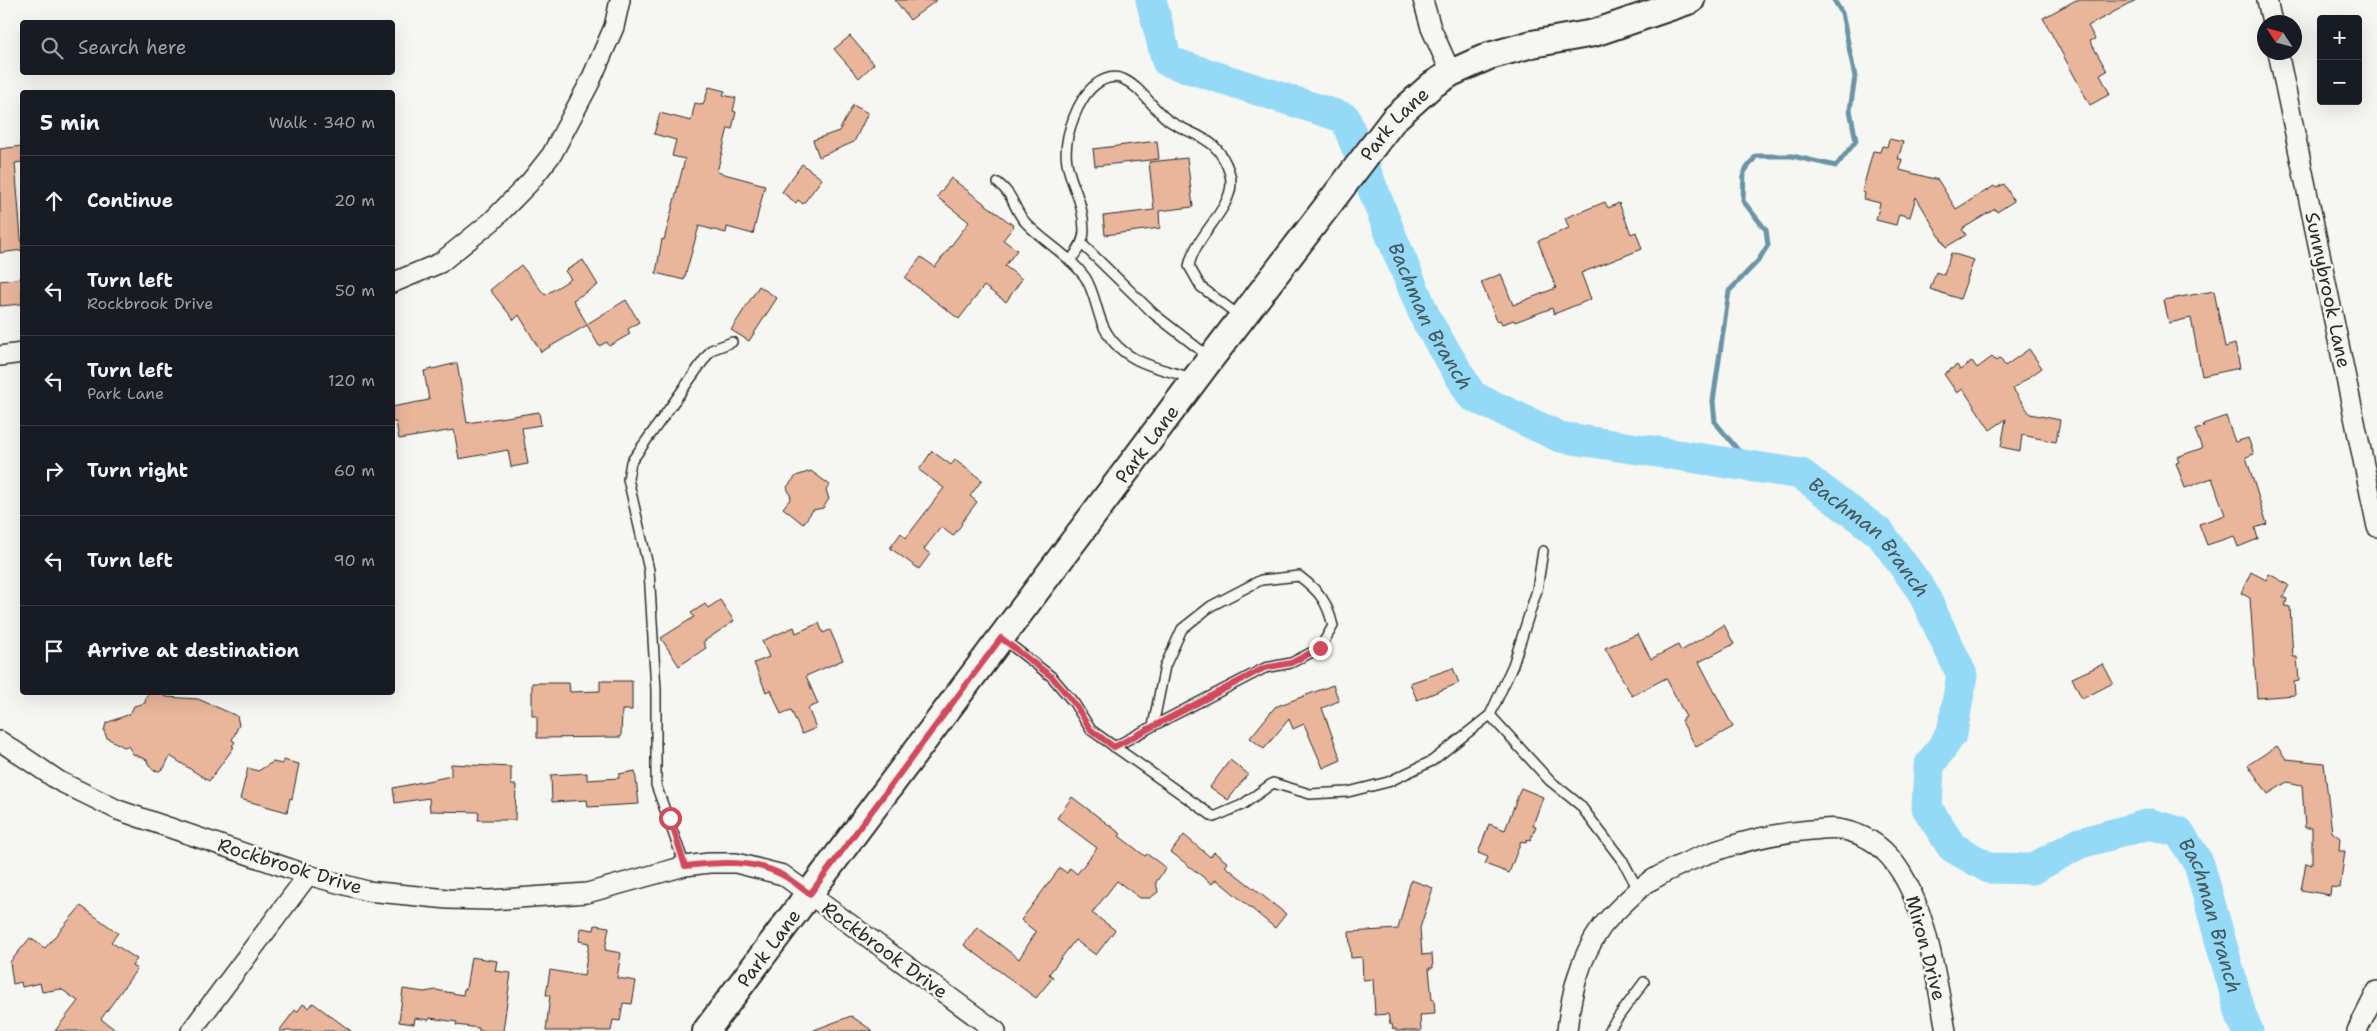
<!DOCTYPE html>
<html lang="en">
<head>
<meta charset="utf-8">
<style>
	:root { --surface:#171b24; --page:#20242c; --text:#f1f3f6; --muted:#9ea1a6; --line:#363941 }
	body { margin:0; font-family:"Shantell Sans",sans-serif; background:var(--page); color:var(--text) }
	.controls { position:absolute; right:15px; top:15px; display:grid; overflow:hidden; border-radius:5px; box-shadow:0 5px 20px #0002 }
	.controls button { width:45px; height:45px; display:grid; place-items:center; padding:0; border:0; border-bottom:1px solid var(--line); background:var(--surface); color:var(--text); font:25px sans-serif }
	.compass { position:absolute; left:2257px; top:15px; width:45px; height:45px; border-radius:50%; background:var(--surface); box-shadow:0 5px 20px #0002; rotate:306deg }
	.stop { position:absolute; width:15px; height:15px; margin:-11px; border:4px solid #d1495b; border-radius:50%; background:#fff }
	.stop.end { background:#d1495b; border-color:#fff; box-shadow:0 1px 5px #0008 }
	.list { margin:0; padding:0; list-style:none }
	h2 { display:flex; justify-content:space-between; align-items:center; height:65px; margin:0; padding:0 20px; font-size:21px }
	h2 small { font-size:16px; font-weight:400; color:var(--muted) }
	.list li { display:grid; grid-template-columns:32px 1fr auto; gap:15px; align-items:center; box-sizing:border-box; height:90px; padding:0 20px; border-top:1px solid var(--line) }
	.list b { display:block; font-size:19px; white-space:nowrap }
	.list p { margin:0; font-size:16px; white-space:nowrap; color:var(--muted) }
	.list em { font-size:16px; font-style:normal; color:var(--muted) }
	.icon { flex:none; width:28px; height:28px; fill:none; stroke:currentColor; stroke-width:2; stroke-linecap:round; stroke-linejoin:round }
	.map { position:relative; flex:none; width:2377px; height:1031px; overflow:hidden }
	.search { position:absolute; background:var(--surface); box-shadow:0 5px 20px #0002; left:20px; top:20px; width:375px; height:55px; display:flex; align-items:center; gap:12px; box-sizing:border-box; padding:0 18px; border-radius:5px; color:var(--muted); font-size:19px }
	.panel { position:absolute; background:var(--surface); box-shadow:0 5px 20px #0002; left:20px; top:90px; width:375px; height:605px; border-radius:5px }
	.map>svg:first-child { display:block }
</style>
</head>
<body>
<div class="map">
<svg width="2377" height="1031" viewBox="0 0 2377 1031">
	<rect width="100%" height="100%" fill="#f6f6f2"/>
	<filter id="ink" filterUnits="userSpaceOnUse"><feTurbulence type="fractalNoise" baseFrequency=".02" numOctaves="2"/><feDisplacementMap in="SourceGraphic" scale="10" xChannelSelector="R" yChannelSelector="G"/><feConvolveMatrix kernelMatrix="1 2 1 2 8 2 1 2 1" color-interpolation-filters="sRGB"/></filter>
	<g filter="url(#ink)">
		<g fill="none" stroke-linecap="round" stroke-linejoin="round">
			<!-- stream -->
			<path stroke="#6a94a5" stroke-width="5" d="M1751,466L1715,422L1713,401L1729,291L1758,261L1768,245L1766,230L1743,201L1744,172L1756,156H1792L1836,166L1856,141L1850,110L1855,77L1842,13L1834,0"/>
			<!-- river -->
			<path stroke="#94daf6" stroke-width="31" id="s1" d="M1151,0L1167,61L1345,118L1392,238L1427,321L1472,396L1560,437L1801,474L1880,533L1922,591L1962,675L1952,733L1929,766L1927,808L1952,847L1989,868L2032,869L2080,843L2150,824L2179,832L2199,864L2242,1018L2248,1031"/>
		</g>
		<!-- building -->
		<g fill="#e9b69b" stroke="#2b2b2b">
			<path d="M895,0H937L910,20Z"/>
			<path d="M2076,0H2136L2088,26L2095,39L2090,41L2107,71L2100,75L2110,94L2090,105L2043,18Z"/>
			<path d="M850,36L874,64L859,78L834,49Z"/>
			<path d="M709,87L725,91L723,95L736,98L733,111L736,112L732,129L728,128L717,172L765,185L753,234L727,227L726,233L699,226L684,280L656,273L662,239L664,240L685,159L672,156L676,140L654,134L660,113L691,121L695,103L703,105Z"/>
			<path d="M853,105L868,113L854,142L819,157L813,140L839,131Z"/>
			<path d="M1889,139L1903,142L1898,159H1902L1900,170L1938,180L1956,209L1994,186L1996,188L2004,184L2014,201L1997,212L1995,209L1962,229L1966,235L1946,247L1916,197L1910,217L1899,214L1896,225L1876,220L1880,203L1864,199L1865,193L1862,192L1873,151L1880,152L1882,146L1887,147Z"/>
			<path d="M1157,141L1159,159L1095,166L1093,149Z"/>
			<path d="M22,146V162L15,163L22,250L0,253V149Z"/>
			<path d="M1187,158L1193,207L1159,211L1160,228L1105,235L1103,216L1154,210L1149,162Z"/>
			<path d="M802,164L822,179L803,204L798,200L796,203L782,192Z"/>
			<path d="M951,178L1014,226L1003,240L1017,250L1005,266L1022,279L1006,302L984,286L959,319L905,278L921,257L935,267L969,222L937,197Z"/>
			<path d="M1605,202L1608,208L1619,203L1631,234L1636,232L1642,249L1581,273L1591,299L1554,314L1552,308L1515,322L1514,320L1502,324L1500,320L1497,321L1481,282L1501,274L1513,305L1556,288L1538,241L1569,228L1565,218Z"/>
			<path d="M1951,253L1974,260L1960,299L1930,289L1936,272L1944,275Z"/>
			<path d="M583,260L598,285L573,300L587,324L626,300L639,322L628,329L630,334L609,346L607,342L599,346L587,325L541,352L519,315L514,320L490,290L521,265L545,295L571,279L565,271Z"/>
			<path d="M22,278V304L0,306V281Z"/>
			<path d="M759,286L777,298L749,341L731,330Z"/>
			<path d="M2214,291L2225,347L2235,344L2240,368L2202,376L2191,318L2169,323L2164,300Z"/>
			<path d="M2029,349L2042,368L2013,389L2030,414L2060,420L2056,442L2022,435L2020,451L2001,447L2006,419L1990,430L1963,389L1957,393L1944,374L1957,365L1960,370L1972,361L1977,368L1992,357L1996,361L2000,358L2005,366Z"/>
			<path d="M457,363L467,423L539,412L541,425L522,428L528,464L511,467L508,450L459,459L454,430L399,439L396,422H392V407L429,400L424,371Z"/>
			<path d="M2226,416L2235,442L2248,438L2254,454L2246,457L2267,524L2255,528L2258,539L2238,547L2234,536L2207,545L2199,524L2225,515L2212,478L2185,488L2176,463L2179,462L2177,457L2202,448L2195,430L2204,427L2203,424Z"/>
			<path d="M932,451L951,465L955,460L982,480L970,496L977,502L961,523L962,524L953,536L941,527L924,549L930,554L919,569L890,548L901,533L906,538L944,488L919,470Z"/>
			<path d="M811,471L830,485L826,490L829,499L823,508L813,510L803,524L783,508L791,498L787,487L796,476Z"/>
			<path d="M2251,572L2266,580L2269,574L2289,585L2283,597L2287,599L2285,606L2290,607L2293,657H2297L2299,681L2294,682L2295,695L2257,698L2250,598L2241,593Z"/>
			<path d="M720,600L734,621L703,642L706,648L679,666L661,638L694,617L691,613L705,604L708,608Z"/>
			<path d="M819,623L823,633L830,630L843,660L806,676L818,704L808,708L816,728L802,734L791,710L781,714L771,690L766,692L754,663L769,657L762,641L794,627L796,633Z"/>
			<path d="M1724,625L1734,644L1699,662L1733,727L1696,747L1681,720L1686,717L1666,678L1632,696L1605,648L1638,634L1651,659L1678,645L1681,651Z"/>
			<path d="M2103,664L2113,683L2082,699L2072,678Z"/>
			<path d="M1453,668L1459,683L1417,700L1410,683Z"/>
			<path d="M600,681H632V710H622L621,737L537,738V716H532V683H569L570,692L600,691Z"/>
			<path d="M1333,685L1339,701L1322,708L1341,760L1323,768L1304,724L1293,729L1289,719L1264,749L1250,738L1275,707Z"/>
			<path d="M151,692H161L166,697L198,699L237,716L239,725L232,740L235,742L232,746L234,747L209,781L170,756L164,768L159,771L153,770L148,764L147,760L133,754L128,746L124,747L107,738L104,731L106,723L130,714L134,706L145,703L146,696Z"/>
			<path d="M2277,746L2286,759L2324,763L2332,832L2340,838L2339,851H2345L2340,888L2331,887L2330,895L2301,890L2306,863L2312,865V828H2305L2302,785L2287,782L2268,794L2248,765Z"/>
			<path d="M283,760L299,764L292,799L290,798L287,812L240,799L248,768L258,771L273,762L282,764Z"/>
			<path d="M1230,760L1248,774L1228,800L1210,787Z"/>
			<path d="M451,764L511,767V785H516L515,820H478L479,812L430,811L429,798L395,803L393,788L451,776Z"/>
			<path d="M635,771L639,804L588,807L587,800L552,802L551,775L587,773V780L619,778V774Z"/>
			<path d="M1521,788L1543,797L1533,825L1536,826L1530,841L1527,840L1526,843L1521,841L1509,873L1485,864L1488,857L1478,853L1489,824L1505,830Z"/>
			<path d="M1072,797L1121,834L1119,836L1145,856L1147,854L1166,868L1156,882L1158,892L1150,898H1140L1117,881L1092,913L1115,930L1096,955L1075,940L1049,974L1053,977L1036,998L964,945L977,927L1019,959L1036,932L1021,920L1060,868L1067,873L1070,868L1077,874L1097,848L1057,818Z"/>
			<path d="M1184,835L1210,857L1214,852L1228,863L1225,866L1286,914L1275,928L1216,879L1212,884L1171,852Z"/>
			<path d="M1411,880L1433,888L1420,928L1422,955L1432,954L1433,968H1429L1432,1000H1434L1435,1014L1420,1015L1421,1031H1396V1029H1393L1392,1024H1390L1388,1014L1375,1015L1373,979L1363,980L1362,957L1351,958L1349,932L1398,929Z"/>
			<path d="M81,906L118,933L111,942L137,959L132,966L137,969L101,1019L117,1031H55L78,1001L61,989L42,992L40,983L22,987L21,982L13,984L10,962L30,938L45,948Z"/>
			<path d="M595,925L609,927L605,950L621,953L617,978L636,981L632,1004L623,1003L620,1021L613,1020L611,1031H546L550,995H546L550,970L584,976L589,943L579,941L581,928L594,930Z"/>
			<path d="M471,957L497,961L495,971L511,973L503,1031H479V1028L456,1025L457,1022L430,1018L429,1020L415,1018L414,1024L399,1022L403,989L424,992L436,990L463,995L464,989H466Z"/>
			<path d="M313,1003L351,1031H279L295,1010L298,1011L303,1004L309,1008Z"/>
			<path d="M851,1016L873,1031H815L814,1030Z"/>
		</g>
		<g fill="none" stroke-linecap="round" stroke-linejoin="round">
			<!-- lane casing -->
			<g stroke="#2b2b2b" stroke-width="12">
				<g id="lane">
					<path d="M998,183C1015,196 1013,209 1026,223C1044,242 1069,255 1085,277C1094,291 1096,308 1102,323C1118,362 1157,368 1193,378"/>
					<path d="M1082,244L1154,314L1208,356"/>
					<path d="M1070,261C1077,252 1084,242 1084,230C1083,183 1052,172 1074,117C1078,106 1086,92 1095,85C1103,79 1113,75 1123,79C1141,87 1152,108 1168,120C1182,130 1201,134 1214,146C1223,155 1231,171 1231,183C1231,210 1195,236 1189,266L1201,287L1241,317"/>
					<path d="M1003,639L1052,677L1074,703L1091,730L1214,817L1242,805L1273,783L1310,794L1348,792L1388,782L1432,761L1490,715L1513,665L1537,590L1543,551"/>
					<path d="M1490,715L1549,780L1580,805L1624,863L1639,891"/>
					<path d="M1114,747L1153,726L1165,666L1182,629L1211,606L1261,580L1299,576C1320,592 1327,601 1333,626L1320,648L1291,663L1265,668L1153,726"/>
					<path d="M685,866L656,785V690L649,570L628,479L631,462L711,350L732,342"/>
					<path d="M1608,1031L1644,982"/>
				</g>
			</g>
			<!-- street casing -->
			<g stroke="#2b2b2b" stroke-width="22">
				<g id="street">
					<path d="M1423,0L1431,28L1451,73"/>
					<path d="M2267,0L2272,22"/>
					<path d="M2278,52L2377,527"/>
					<path d="M392,283L440,263L492,221L530,182L552,154L590,82L614,27L620,0"/>
					<path d="M0,356L22,353"/>
					<path d="M0,741L59,781L118,810L308,875L367,891L448,899L490,900L587,893L685,866L709,863H736L783,875L996,1031"/>
					<path d="M191,1031L308,875"/>
					<path d="M1567,1031C1571,994 1579,959 1601,928C1608,918 1639,888 1650,881C1694,854 1760,834 1811,830C1820,830 1829,827 1838,829C1856,832 1871,838 1884,851C1925,890 1936,977 1946,1031"/>
					<path d="M2357,1031L2377,991"/>
				</g>
			</g>
			<!-- secondary casing -->
			<g stroke="#2b2b2b" stroke-width="30">
				<g id="secondary">
					<path id="s2" d="M706,1031L1211,358L1394,119L1432,85L1451,73L1489,56L1532,44L1594,33L1691,0"/>
				</g>
			</g>
			<!-- lane -->
			<use href="#lane" stroke="#f6f6f2" stroke-width="9"/>
			<!-- street -->
			<use href="#street" stroke="#f6f6f2" stroke-width="19"/>
			<!-- secondary -->
			<use href="#secondary" stroke="#f6f6f2" stroke-width="26"/>
		</g>
	</g>
	<g fill="none" stroke-linecap="round" stroke-linejoin="round" filter="url(#ink)">
		<!-- route -->
		<path stroke="#d1495b" stroke-width="6" d="M670,818L685,866C717,862 755,859 784,876C793,881 801,888 810,894L1001,638L1052,677L1074,703L1091,730L1114,747L1264,668L1291,663L1320,648"/>
	</g>
	<g text-anchor="middle" dominant-baseline="central" stroke-width="5" stroke-linejoin="round" paint-order="stroke">
		<!-- street labels -->
		<g font-size="19" fill="#2b2b2b" stroke="#f6f6f2">
			<text stroke="none"><textPath href="#s2" startOffset="1139">Park Lane</textPath></text>
			<text transform="translate(2328 290) rotate(78)">Sunnybrook Lane</text>
			<text stroke="none"><textPath href="#s2" startOffset="734">Park Lane</textPath></text>
			<text transform="translate(290 866) rotate(17)">Rockbrook Drive</text>
			<text stroke="none"><textPath href="#s2" startOffset="104">Park Lane</textPath></text>
			<text transform="translate(1926 948) rotate(75)">Miron Drive</text>
			<text transform="translate(885 950) rotate(36)">Rockbrook Drive</text>
		</g>
		<!-- water labels -->
		<g font-size="20" font-style="italic" fill="#45575e" stroke="#f6f6f2">
			<text stroke="none"><textPath href="#s1" startOffset="466">Bachman Branch</textPath></text>
			<text stroke="none"><textPath href="#s1" startOffset="991">Bachman Branch</textPath></text>
			<text stroke="none"><textPath href="#s1" startOffset="1681">Bachman Branch</textPath></text>
		</g>
	</g>
</svg>
<div class="controls">
<button>+</button>
<button>−</button>
</div>
<svg class="compass" viewBox="-18 -18 36 36"><path d="M0-13l5 13h-10z" fill="#e53935"/><path d="M0 13l5-13h-10z" fill="#9ea1a6"/></svg>
<div class="stop" style="left:670px;top:818px"></div>
<div class="stop end" style="left:1320px;top:648px"></div>
<div class="search"><svg class="icon" aria-label="search" viewBox="0 0 24 24"><circle cx="10" cy="10" r="6"/><path d="M15 15l6 6"/></svg>Search here</div>
<section class="panel">
<h2>5 min<small>Walk · 340 m</small></h2>
<ul class="list">
<li><svg class="icon" aria-label="ahead" viewBox="0 0 24 24"><path d="M12 20V5M6 11l6-6 6 6"/></svg><div><b>Continue</b></div><em>20 m</em></li>
<li><svg class="icon" aria-label="left" viewBox="0 0 24 24"><path d="M17 20v-9H6M10 6l-5 5 5 5"/></svg><div><b>Turn left</b><p>Rockbrook Drive</p></div><em>50 m</em></li>
<li><svg class="icon" aria-label="left" viewBox="0 0 24 24"><path d="M17 20v-9H6M10 6l-5 5 5 5"/></svg><div><b>Turn left</b><p>Park Lane</p></div><em>120 m</em></li>
<li><svg class="icon" aria-label="right" viewBox="0 0 24 24"><path d="M7 20v-9h11M14 6l5 5-5 5"/></svg><div><b>Turn right</b></div><em>60 m</em></li>
<li><svg class="icon" aria-label="left" viewBox="0 0 24 24"><path d="M17 20v-9H6M10 6l-5 5 5 5"/></svg><div><b>Turn left</b></div><em>90 m</em></li>
<li><svg class="icon" aria-label="arrive" viewBox="0 0 24 24"><path d="M6 21V4h12l-3 4 3 4H6"/></svg><div><b>Arrive at destination</b></div></li>
</ul>
</section>
</div>
</body>
</html>
